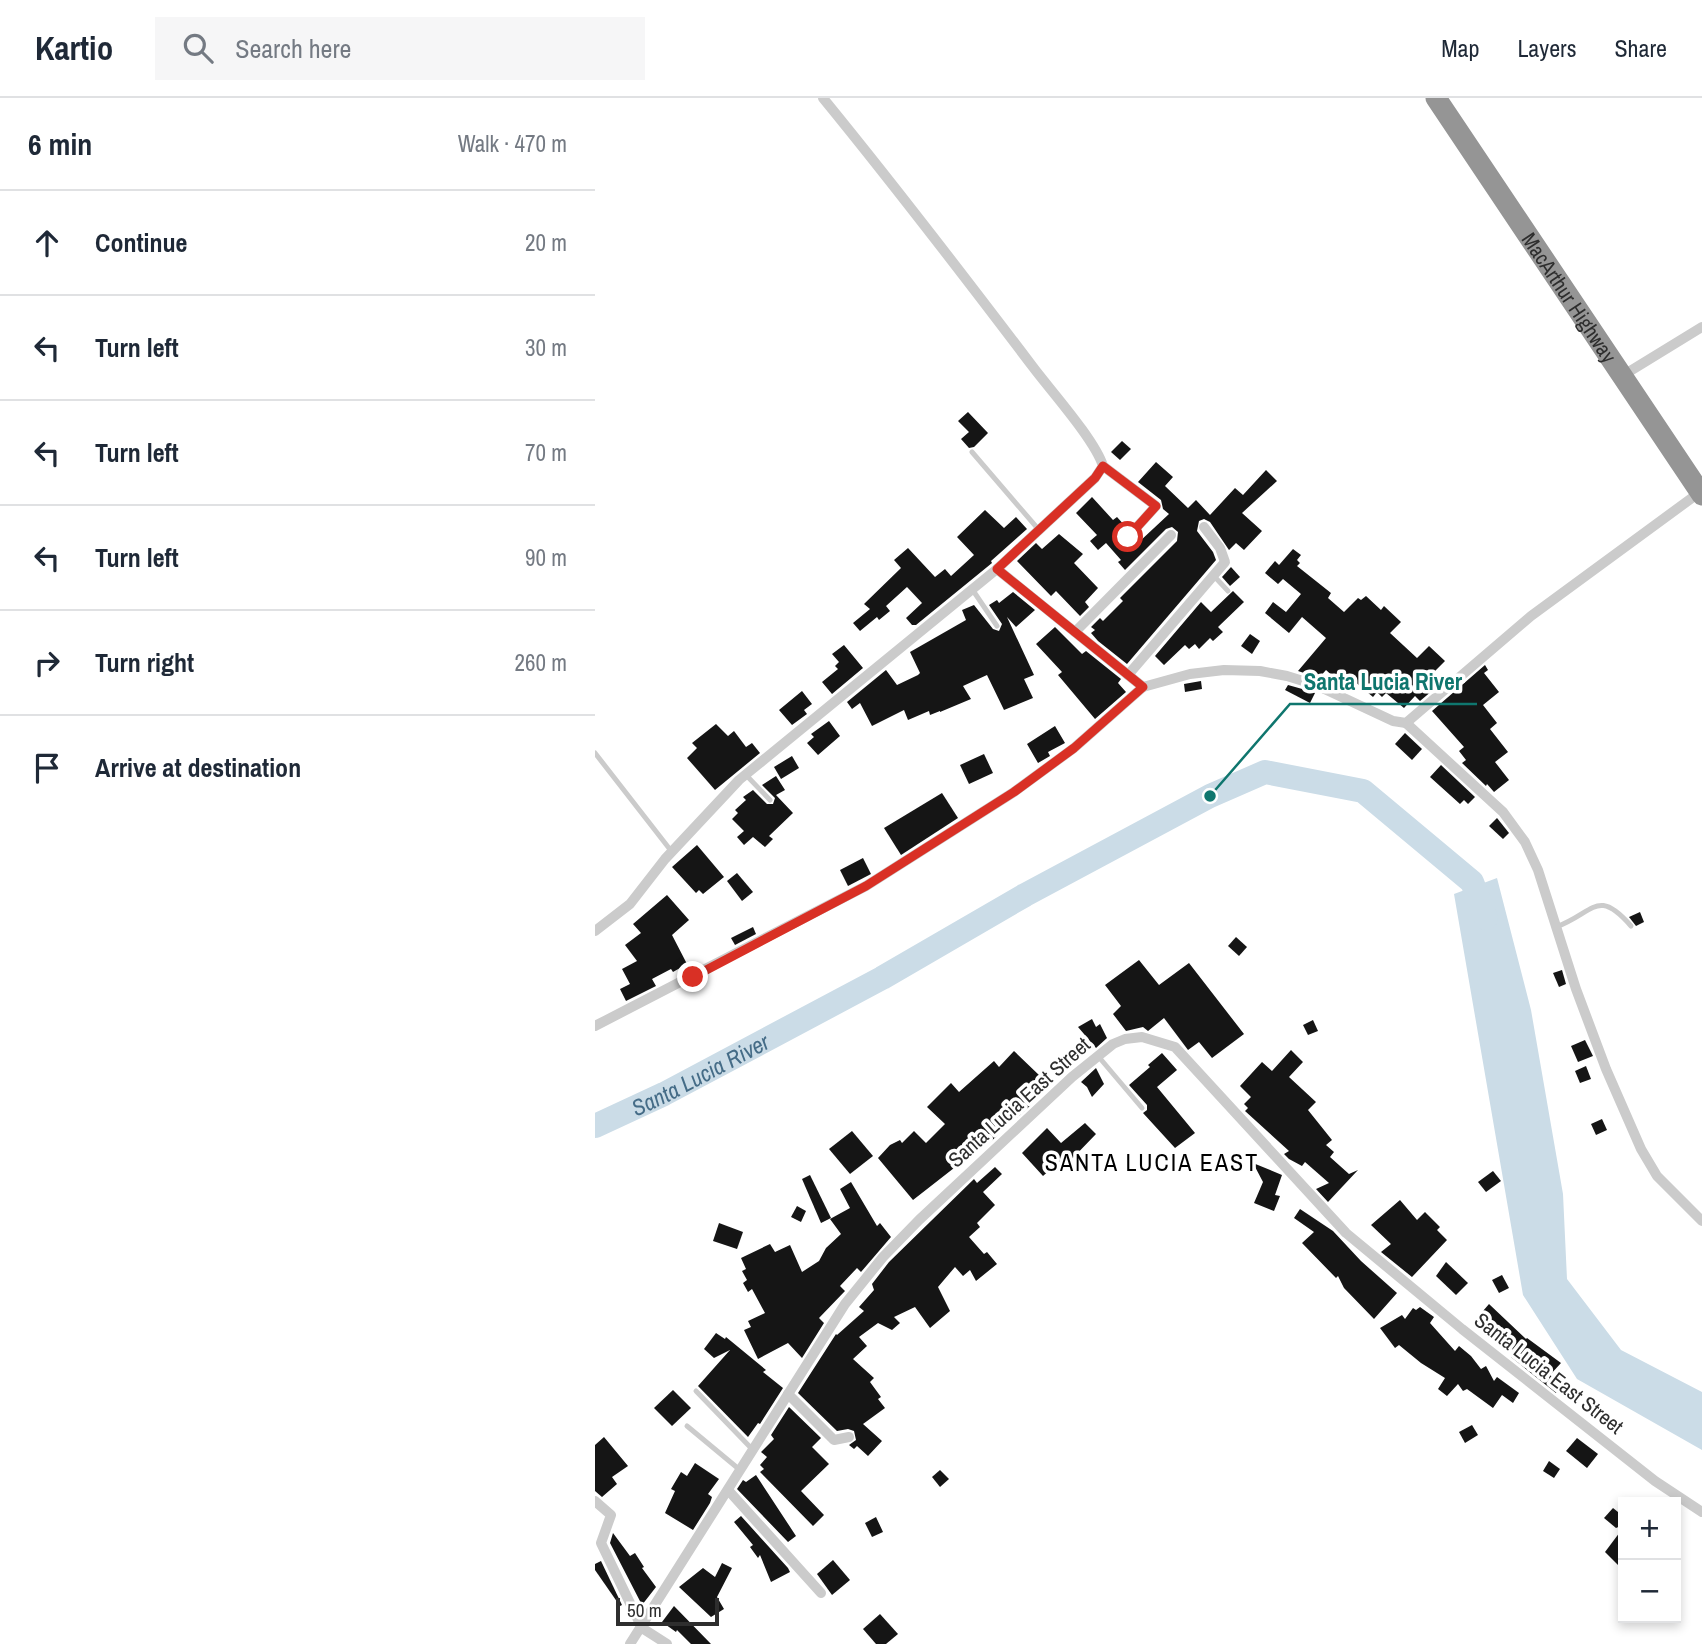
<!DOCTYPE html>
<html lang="en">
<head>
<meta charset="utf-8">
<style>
	:root { --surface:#fff; --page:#f6f6f7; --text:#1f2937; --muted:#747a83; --line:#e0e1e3 }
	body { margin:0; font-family:"Archivo Narrow",sans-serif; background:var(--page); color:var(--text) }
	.controls { position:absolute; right:21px; bottom:21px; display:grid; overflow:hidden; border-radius:0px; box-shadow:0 4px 10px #0003 }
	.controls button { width:63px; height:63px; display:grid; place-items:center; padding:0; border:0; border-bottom:2px solid var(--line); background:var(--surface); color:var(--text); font:35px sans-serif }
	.scale { position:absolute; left:21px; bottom:18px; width:103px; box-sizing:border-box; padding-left:7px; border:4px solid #2e2e2e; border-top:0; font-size:19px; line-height:24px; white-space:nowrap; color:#2e2e2e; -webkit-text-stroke:5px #fff; paint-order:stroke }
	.stop { position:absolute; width:21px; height:21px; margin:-16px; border:5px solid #d93025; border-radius:50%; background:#fff }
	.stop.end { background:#d93025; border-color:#fff; box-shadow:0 2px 7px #0008 }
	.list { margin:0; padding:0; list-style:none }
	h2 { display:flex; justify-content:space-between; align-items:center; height:91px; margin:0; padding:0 28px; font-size:30px }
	h2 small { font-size:23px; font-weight:400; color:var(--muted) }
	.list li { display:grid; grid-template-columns:46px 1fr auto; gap:21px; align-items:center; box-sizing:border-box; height:105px; padding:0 28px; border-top:2px solid var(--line) }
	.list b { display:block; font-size:26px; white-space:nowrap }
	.list em { font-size:23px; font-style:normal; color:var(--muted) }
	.icon { flex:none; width:38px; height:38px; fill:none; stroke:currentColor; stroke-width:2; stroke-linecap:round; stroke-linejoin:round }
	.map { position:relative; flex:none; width:1107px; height:1546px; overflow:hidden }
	header { display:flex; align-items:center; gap:42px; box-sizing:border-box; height:98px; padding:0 35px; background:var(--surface); border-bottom:2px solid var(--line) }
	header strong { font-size:33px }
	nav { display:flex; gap:38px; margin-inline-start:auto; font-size:24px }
	.search { width:490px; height:63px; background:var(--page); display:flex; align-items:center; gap:18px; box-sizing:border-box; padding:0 24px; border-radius:0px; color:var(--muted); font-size:26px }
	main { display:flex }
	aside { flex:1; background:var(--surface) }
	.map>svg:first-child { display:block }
</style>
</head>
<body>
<header>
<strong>Kartio</strong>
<div class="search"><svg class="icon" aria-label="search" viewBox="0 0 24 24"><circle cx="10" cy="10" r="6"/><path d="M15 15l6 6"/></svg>Search here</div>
<nav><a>Map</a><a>Layers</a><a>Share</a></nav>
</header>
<main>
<aside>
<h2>6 min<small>Walk · 470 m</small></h2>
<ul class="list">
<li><svg class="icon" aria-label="ahead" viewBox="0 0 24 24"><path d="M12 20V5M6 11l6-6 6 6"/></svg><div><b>Continue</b></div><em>20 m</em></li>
<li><svg class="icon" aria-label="left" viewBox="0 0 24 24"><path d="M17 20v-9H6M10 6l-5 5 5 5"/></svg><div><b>Turn left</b></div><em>30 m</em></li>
<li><svg class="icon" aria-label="left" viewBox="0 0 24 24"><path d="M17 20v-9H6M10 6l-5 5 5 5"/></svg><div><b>Turn left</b></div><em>70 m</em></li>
<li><svg class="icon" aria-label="left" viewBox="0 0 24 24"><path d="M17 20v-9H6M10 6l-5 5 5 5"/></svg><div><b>Turn left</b></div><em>90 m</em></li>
<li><svg class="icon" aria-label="right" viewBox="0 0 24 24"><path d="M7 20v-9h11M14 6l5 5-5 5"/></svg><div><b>Turn right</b></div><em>260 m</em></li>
<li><svg class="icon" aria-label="arrive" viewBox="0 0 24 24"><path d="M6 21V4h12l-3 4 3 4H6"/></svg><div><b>Arrive at destination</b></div></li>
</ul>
</aside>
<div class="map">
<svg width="1107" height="1546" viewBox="0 0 1107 1546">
	<rect width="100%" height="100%" fill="#fff"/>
	<!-- water -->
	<path fill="#cbdce7" d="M902,780L936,912L968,1096L972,1181L1026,1252L1107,1294V1352L982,1281L928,1197L859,796Z"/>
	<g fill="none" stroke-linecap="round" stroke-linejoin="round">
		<!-- river -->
		<path stroke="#cbdce7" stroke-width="24" id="s1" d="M0,1028L69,996L287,880L430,797L615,698L670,674L768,693L877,784L891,820"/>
	</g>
	<!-- building -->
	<g fill="#151515">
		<path d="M373,314L393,335L379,349L374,350L366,341L374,334L363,323Z"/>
		<path d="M527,343L536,351L525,362L516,354Z"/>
		<path d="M561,364L578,379L570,388L593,410L601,402L615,417L640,390L648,397L671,372L682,383L647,415L667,433L649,452L641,445L634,452L615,424L609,421L604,423L602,433L618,454L621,462L532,566L503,543L496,535L500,532L496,529L505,520L508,523L528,503L525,500L582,443L583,434L577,429L571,431L530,472L523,464L526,462L511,445L503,452L495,443L502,437L481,415L497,399L518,422L522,419L531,429L526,437L527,444L535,447L542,441L544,444L574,416L568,411L566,402L543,384Z"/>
		<path d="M390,412L409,430L421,419L432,431L396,463L397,465L321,527H317L311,520L327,505L312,489L291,508L295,513L284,522L282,519L265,533L258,525L275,511L269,506L306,470L299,462L313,450L340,479L350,471L356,478L379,457L362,439Z"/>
		<path d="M464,436L488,456L479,465L503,490L490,504L494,509L485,518L461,493L456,498L422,463L441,445L447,451Z"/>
		<path d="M698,451L706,457L702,462L705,465L702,468L736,495L733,500L749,514L763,500L766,502L771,498L786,512L789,508L806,524L795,535L822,560L834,548L850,563L835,578L844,587L825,603L820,598L809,610L791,595L787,599L782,594L778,599L759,583L752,591L731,572L724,580L703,573L731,540L707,519L694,535L670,515L678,504L691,514L706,496L688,481L683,486L670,475L680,463L684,467Z"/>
		<path d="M636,469L645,479L635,488L627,479Z"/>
		<path d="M638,493L649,504L623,529L628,534L618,543L615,540L604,551L600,546L594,551L590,547L569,567L560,558L606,504L616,514Z"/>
		<path d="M418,494L440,512L421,529L412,519L439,577L429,581L438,600L409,612L392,577L368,588L376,601L345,614V613L335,617L334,613L313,622L309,612L277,628L265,605L257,611L252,604L291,572L302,587L323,577L325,575L315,554L371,522L367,512L379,507L398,531L404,533L407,526L394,507L402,502L404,505Z"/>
		<path d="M460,529L487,556L491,553L526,581L523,585L531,594L500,621L463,577L467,574L441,546Z"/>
		<path d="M655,536L665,543L657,556L646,548Z"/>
		<path d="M249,547L268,570L237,596L227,584L243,571L240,568L244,564L237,556Z"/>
		<path d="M890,567L893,572L889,575L904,594L888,607L902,625L895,631L913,654L900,664L914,682L899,694L892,686L891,688L867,665L871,662L864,653L869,649L837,613Z"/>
		<path d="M606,583L607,591L590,594L589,586Z"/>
		<path d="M693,587L718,594L720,595L715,605L690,592Z"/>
		<path d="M207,593L217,606L209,612L212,616L197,627L184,612Z"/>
		<path d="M234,623L245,638L223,657L212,645L219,639L216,636Z"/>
		<path d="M121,626L133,638L139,633L151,649L157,645L165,655L120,692L92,660L102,650L97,645Z"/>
		<path d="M460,628L470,645L453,654L455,658L443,665L432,646Z"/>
		<path d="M810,635L827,651L817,662L800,646Z"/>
		<path d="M389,656L398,675L374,686L365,667Z"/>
		<path d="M197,658L204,670L186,681L179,669Z"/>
		<path d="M846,667L880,699L873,706L869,702L865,706L835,679Z"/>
		<path d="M181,678L190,692L181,697L198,715L174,738L178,741L170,749L158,739L149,747L142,739L149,733L137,721L143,715L140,712L151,702L148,699L158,692L172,706H178L180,700L167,687Z"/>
		<path d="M347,695L363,720L306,757L289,730Z"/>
		<path d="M902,720L914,735L908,741L894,728Z"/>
		<path d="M102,747L129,779L108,796L104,792L101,795L77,769Z"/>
		<path d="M268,760L276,776L253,788L245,772Z"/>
		<path d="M142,775L158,794L147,803L132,783Z"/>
		<path d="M72,797L94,822L77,837L92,866L78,874L76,871L57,881L61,888L31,903L25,891L35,886L27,871L42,863L30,847L46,835L38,826Z"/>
		<path d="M1045,814L1049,824L1041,828L1034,819Z"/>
		<path d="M158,829L161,836L140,847L136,840Z"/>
		<path d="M641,839L652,849L644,858L633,848Z"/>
		<path d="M544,862L564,887L594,865L649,936L617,960L604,944L593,952L569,920L553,933L548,929L531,933L518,916L526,908L510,887Z"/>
		<path d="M967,872L971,886L964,889L958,875Z"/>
		<path d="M497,921L501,929L505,926L512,940L501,950L483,929Z"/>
		<path d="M718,922L723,933L713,937L708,927Z"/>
		<path d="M990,942L998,958L983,964L976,948Z"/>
		<path d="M696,952L708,964L694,979L721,1004L713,1012L737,1042L731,1047L739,1054L735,1059L754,1076L763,1072L733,1104L721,1091L734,1085L710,1064L707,1068L694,1061L689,1056L694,1053L650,1013L653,1010L649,1006L656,999L645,988L667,964L677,973Z"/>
		<path d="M419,953L445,978L429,995L438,1005L422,1020L419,1017L403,1033L405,1035L392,1047L390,1045L370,1065L368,1063L318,1102L283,1060L295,1047L305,1042L307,1045L319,1033L331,1045L350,1026L332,1009L356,985L364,994L399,963L404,969Z"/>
		<path d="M567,955L582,972L562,989L600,1035L580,1050L548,1015L552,1012V1007L534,987L555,969L553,967Z"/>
		<path d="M991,968L996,981L985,985L980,973Z"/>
		<path d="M501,970L509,986L497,999L492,989L486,984Z"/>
		<path d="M1007,1021L1012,1032L1001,1037L996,1026Z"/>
		<path d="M490,1025L501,1036L473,1065L471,1063L460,1074L457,1070L448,1078L427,1055L452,1030L466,1045Z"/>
		<path d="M257,1033L278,1058L255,1076L234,1051Z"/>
		<path d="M658,1065L687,1077L680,1097L685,1098L679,1113L659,1105L668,1084Z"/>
		<path d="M400,1069L407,1076L388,1094L400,1107L382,1125L385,1129L374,1139L389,1156L392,1154L402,1166L381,1183L375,1172L368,1178L360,1169L343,1189L355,1213L335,1230L320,1209L299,1219L305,1225L297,1232L283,1225L264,1239L272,1248L258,1261L279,1280L275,1284L286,1299L283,1301L290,1310L268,1326L287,1343L273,1358L262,1348L259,1351L254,1347L261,1342L259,1333L253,1331L242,1333L203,1295L241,1236L242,1237L269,1213L264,1209L279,1192L277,1186L294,1164L379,1081L382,1085Z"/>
		<path d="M898,1073L906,1083L891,1094L883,1084Z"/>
		<path d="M215,1077L236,1120L226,1125L207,1081Z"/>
		<path d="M256,1084L282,1128L285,1125L296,1139L266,1174L262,1170L245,1188L250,1193L224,1220L229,1225L207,1260L193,1245L163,1261L149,1232L156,1229L153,1223L170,1215L157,1191L153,1194L148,1185L152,1182L147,1173L151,1171L146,1160L175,1146L180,1154L195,1147L207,1174L224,1163L231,1150L246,1136L235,1121L255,1110L245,1091Z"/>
		<path d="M805,1102L822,1122L830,1114L845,1129L842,1132L852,1142L817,1179L786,1154L796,1146L776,1127Z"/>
		<path d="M202,1108L211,1113L206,1124L196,1119Z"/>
		<path d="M705,1111L738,1133L766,1163L802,1195L779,1221L749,1190L743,1178L741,1180L707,1145L719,1134L699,1120Z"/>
		<path d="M124,1125L148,1134L142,1151L118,1143Z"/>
		<path d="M851,1164L873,1185L861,1197L841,1178Z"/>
		<path d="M907,1177L914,1190L904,1195L897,1182Z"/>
		<path d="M894,1206L931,1241L932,1240L966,1265L955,1277L967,1286L961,1295L916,1259L919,1255L882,1220Z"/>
		<path d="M825,1209L839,1219L835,1225L860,1253L864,1248L876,1258L886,1271L891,1268L899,1283L902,1279L924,1295L918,1305L907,1297L898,1310L872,1291L868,1293L863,1286L852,1298L843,1291L850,1280L826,1265L804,1247L800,1250L785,1230L807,1217L810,1221L818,1210L821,1212Z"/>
		<path d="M121,1235L130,1241L131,1239L171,1272L168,1274L188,1290L165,1326L163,1325L153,1339L103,1288L135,1252L119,1260L109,1251Z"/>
		<path d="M78,1292L96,1310L77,1328L59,1310Z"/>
		<path d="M194,1309L226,1340L217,1349L234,1366L206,1393L229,1417L218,1428L165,1374L169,1371L165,1367L172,1359L166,1354L179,1341L176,1337Z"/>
		<path d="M877,1327L883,1337L870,1345L864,1334Z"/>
		<path d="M9,1339L33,1368L17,1379L22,1386L7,1399L0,1393V1347Z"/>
		<path d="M982,1340L1003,1356L992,1370L971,1353Z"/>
		<path d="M954,1363L965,1371L959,1380L948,1373Z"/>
		<path d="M100,1365L124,1381L113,1396L117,1399L115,1405L98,1432L70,1415L80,1393L76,1391L86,1374L92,1378Z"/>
		<path d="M345,1372L354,1381L345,1389L337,1379Z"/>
		<path d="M161,1377L201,1438L193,1444L142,1391L148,1382L151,1384Z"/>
		<path d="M1018,1410L1028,1418V1427L1021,1430L1009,1420Z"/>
		<path d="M146,1418L193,1470L195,1474L176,1484L165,1457L163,1460L155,1449L158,1447L139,1424Z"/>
		<path d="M281,1419L288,1434L277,1439L270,1425Z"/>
		<path d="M1028,1430V1472L1010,1454Z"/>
		<path d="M18,1435L35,1458L40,1455L49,1469L47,1470L61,1489L47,1507L15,1445Z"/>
		<path d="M238,1462L255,1482L237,1497L222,1476Z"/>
		<path d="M6,1463L27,1507L25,1508L0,1472V1466Z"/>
		<path d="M127,1465L137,1470L122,1499L129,1511L116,1519L84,1489L108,1470L120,1479Z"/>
		<path d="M79,1508L116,1546H96L82,1532L81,1534L67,1524Z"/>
		<path d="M285,1516L303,1536L291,1546H281L268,1531Z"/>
	</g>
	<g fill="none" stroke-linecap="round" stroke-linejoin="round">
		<!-- lane -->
		<g stroke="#cbcbcb" stroke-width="5">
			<path d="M377,354L444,432"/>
			<path d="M618,477L633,493"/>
			<path d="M377,491L402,528"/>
			<path d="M0,655L77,754"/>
			<path d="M151,677L175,702"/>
			<path d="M961,829C999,815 1002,789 1036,828"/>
			<path d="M503,958L547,1010"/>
			<path d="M101,1293L157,1351"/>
			<path d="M92,1328L145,1372"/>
		</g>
		<!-- street -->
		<g stroke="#cbcbcb" stroke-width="10">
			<path d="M1027,278L1107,229"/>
			<path d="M508,368L561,408L533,439"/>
			<path d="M402,471L548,589"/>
			<path d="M480,534L576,437"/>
			<path d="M533,577L630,464L625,450L609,429"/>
			<path d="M811,625L908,714L930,744L943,772L981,891L1011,971L1046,1051L1062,1078L1107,1123"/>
			<path d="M0,833L35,806L70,761L144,682L402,471L500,380L508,368C500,342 456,293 438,269C369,178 300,88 228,0"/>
			<path d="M0,928L271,788L419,694L479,650L548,589L595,576L629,572L665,573L692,578L721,587L798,623L811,625L936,518L1105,394"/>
			<path d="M193,1296L239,1342L254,1339"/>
			<path d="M133,1392L226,1495"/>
			<path d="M0,1403L16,1417L6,1445L47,1530L72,1546"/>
			<path d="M35,1546L250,1206L288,1159L324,1122L477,979L518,946L530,941L547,939L580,949L751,1135L867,1231L1060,1383L1107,1414"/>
		</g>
		<!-- highway -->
		<path stroke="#959595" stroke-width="21" id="s2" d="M841,0L1107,397"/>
	</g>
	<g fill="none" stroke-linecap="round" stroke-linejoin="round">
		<!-- route -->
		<path stroke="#d93025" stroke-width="9" d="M98,879L271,788L419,694L479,650L548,589L402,471L500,380L508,368L561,408L533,439"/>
	</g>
	<g text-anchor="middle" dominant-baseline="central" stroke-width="7" stroke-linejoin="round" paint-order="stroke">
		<!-- street labels -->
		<g font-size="21" fill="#2e2e2e" stroke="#fff">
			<text stroke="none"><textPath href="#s2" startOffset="240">MacArthur Highway</textPath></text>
			<text transform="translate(424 1004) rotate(-42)">Santa Lucia East Street</text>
			<text transform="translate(954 1275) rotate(38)">Santa Lucia East Street</text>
		</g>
		<!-- water labels -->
		<g font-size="23" font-style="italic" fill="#456c87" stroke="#fff">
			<text stroke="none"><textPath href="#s1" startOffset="117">Santa Lucia River</textPath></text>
		</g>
		<!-- quarter labels -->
		<g font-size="24" letter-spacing="2" fill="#000" stroke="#fff">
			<text x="557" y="1064">SANTA LUCIA EAST</text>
		</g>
	</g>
	<!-- callouts -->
	<path fill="none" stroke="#0f766e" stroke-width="2.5" d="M615 698L695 606H882"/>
	<circle fill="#0f766e" stroke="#fff" stroke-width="2.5" cx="615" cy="698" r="7"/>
	<g font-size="23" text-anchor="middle" font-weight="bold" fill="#0f766e" stroke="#fff" stroke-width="7" stroke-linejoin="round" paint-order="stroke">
		<text x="788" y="592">Santa Lucia River</text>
	</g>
</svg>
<div class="controls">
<button>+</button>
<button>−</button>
</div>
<div class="scale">50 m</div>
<div class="stop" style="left:533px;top:439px"></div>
<div class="stop end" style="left:98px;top:879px"></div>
</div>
</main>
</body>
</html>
